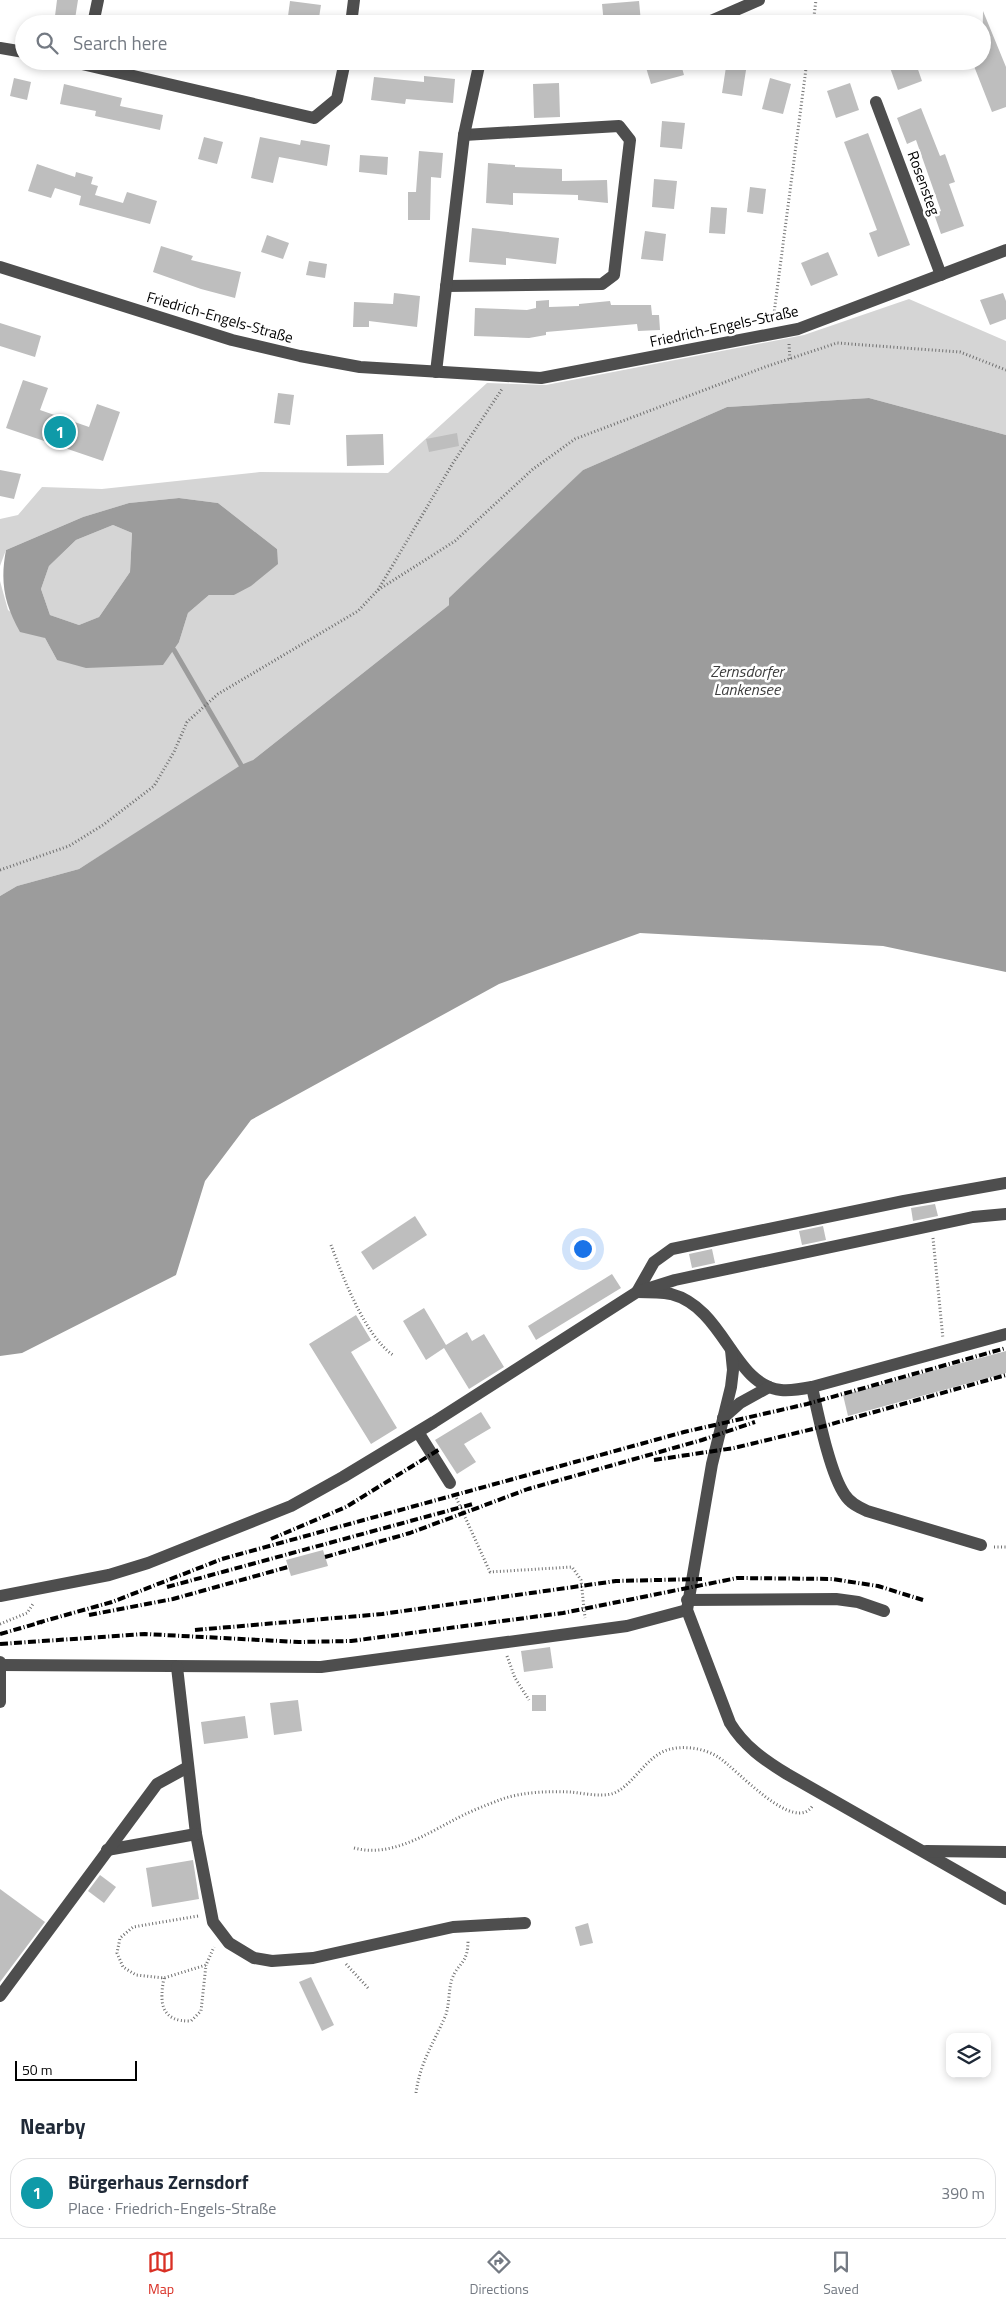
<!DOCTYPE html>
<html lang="en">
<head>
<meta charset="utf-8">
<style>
	:root { --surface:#fff; --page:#f6f6f7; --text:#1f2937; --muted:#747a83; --line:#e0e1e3; --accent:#d93025 }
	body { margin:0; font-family:"Titillium Web",sans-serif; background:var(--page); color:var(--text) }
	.controls { position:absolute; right:15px; bottom:15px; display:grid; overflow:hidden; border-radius:10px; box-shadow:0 2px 8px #0003 }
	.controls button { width:45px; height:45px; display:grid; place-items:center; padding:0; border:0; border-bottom:1px solid var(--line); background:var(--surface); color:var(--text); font:25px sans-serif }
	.scale { position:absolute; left:15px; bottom:12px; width:122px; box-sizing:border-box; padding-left:5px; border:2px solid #000; border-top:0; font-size:14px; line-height:18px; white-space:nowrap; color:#000; -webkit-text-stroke:4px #fff; paint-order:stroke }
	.you { position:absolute; left:582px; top:1248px; width:18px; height:18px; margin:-12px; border:4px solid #fff; border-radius:50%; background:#1a73e8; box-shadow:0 0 0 8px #1a73e833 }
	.badge { display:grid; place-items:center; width:32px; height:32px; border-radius:50%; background:var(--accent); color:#fff; font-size:16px; font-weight:700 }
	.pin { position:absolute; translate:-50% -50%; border:2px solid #fff; box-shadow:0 1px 5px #0006 }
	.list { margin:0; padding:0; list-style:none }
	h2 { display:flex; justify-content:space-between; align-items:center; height:65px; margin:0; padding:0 20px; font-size:21px }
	h2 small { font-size:16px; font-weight:400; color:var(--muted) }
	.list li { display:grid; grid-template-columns:32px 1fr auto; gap:15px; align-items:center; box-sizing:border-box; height:70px; margin:0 10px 10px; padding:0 10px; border:1px solid var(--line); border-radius:20px }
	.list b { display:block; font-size:19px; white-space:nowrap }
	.list p { margin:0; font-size:16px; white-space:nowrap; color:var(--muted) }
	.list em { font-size:16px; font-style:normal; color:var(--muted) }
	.icon { flex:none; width:28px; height:28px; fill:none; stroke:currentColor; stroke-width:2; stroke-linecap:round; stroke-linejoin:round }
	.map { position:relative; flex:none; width:1006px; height:2093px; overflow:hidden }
	.search { position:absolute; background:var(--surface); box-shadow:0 2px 8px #0003; left:15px; right:15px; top:15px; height:55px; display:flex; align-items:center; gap:12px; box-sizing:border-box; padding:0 18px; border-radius:28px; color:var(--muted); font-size:19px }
	.sheet { height:145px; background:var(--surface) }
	nav { display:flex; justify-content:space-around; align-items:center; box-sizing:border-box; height:70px; border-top:1px solid var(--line); background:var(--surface); font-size:14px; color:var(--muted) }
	nav a { display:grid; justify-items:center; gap:2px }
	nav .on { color:var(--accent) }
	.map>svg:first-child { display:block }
</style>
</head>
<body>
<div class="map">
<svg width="1006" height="2093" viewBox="0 0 1006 2093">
	<rect width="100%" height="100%" fill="#fff"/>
	<!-- green -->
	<g fill="#d5d5d5">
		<path d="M909,299L1006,341V435L869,398L727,407L583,470L449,605L253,760L79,869L17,886L0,896V581L8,610L45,638L57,660L179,642L188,613L209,595H234L277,549L218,503L179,498L129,503L83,517L6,550L0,566V519L18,515L42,487L102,489L260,472L388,473L487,383L546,385L804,335Z"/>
		<path d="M113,525L132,533L130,572L99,617L79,625L50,615L41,589L49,566L76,540Z"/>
	</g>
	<!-- water -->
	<g fill="#9c9c9c" fill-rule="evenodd">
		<path d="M869,398L1006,435V972L883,946L640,933L499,984L251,1120L205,1181L176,1275L22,1353L0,1356V896L17,886L79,869L241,765L253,760L449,605V598L583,470L727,407Z"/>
		<path d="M179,498L218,503L277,549L278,564L251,586L234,595H209L188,613L179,642L163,665L86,668L57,660L45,638L20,632C4,603 0,582 6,550L83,517L129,503ZM113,525L132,533L130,572L99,617L79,625L50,615L41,589L49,566L76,540Z"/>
	</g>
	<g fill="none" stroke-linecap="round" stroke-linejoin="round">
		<!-- stream -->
		<path stroke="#9c9c9c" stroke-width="5" d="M174,650L241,765"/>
	</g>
	<!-- building -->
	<g fill="#bebebe">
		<path d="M57,0H78L75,19L55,16Z"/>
		<path d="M290,1L321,5L318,24H287Z"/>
		<path d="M639,1L641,22L604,24L602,4Z"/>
		<path d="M983,11L1006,67V107L992,112L972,61H982Z"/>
		<path d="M644,61H680L684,75L651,84Z"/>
		<path d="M899,61H915L922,81L898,90L889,65Z"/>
		<path d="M726,67L746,70L742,96L722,93Z"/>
		<path d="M424,76L455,79L453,103L406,99L405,104L371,100L374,77L424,82Z"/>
		<path d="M14,78L31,82L27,100L10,96Z"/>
		<path d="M770,78L791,84L783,114L762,109Z"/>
		<path d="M559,83L560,117L534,118L533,84Z"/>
		<path d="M850,83L859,110L836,118L827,91Z"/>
		<path d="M64,84L122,98L120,106L163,115L160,130L95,116L96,111L60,104Z"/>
		<path d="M921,108L940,156L945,154L955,182L949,184L964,226L941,234L934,214L941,211L916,140L907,144L897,118Z"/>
		<path d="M662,121L685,123L682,149L660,147Z"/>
		<path d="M868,133L910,245L878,257L869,233L877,230L844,142Z"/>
		<path d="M204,137L223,142L217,164L198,159Z"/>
		<path d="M260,137L300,145L301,140L330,145L327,166L279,157L273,183L251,178Z"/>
		<path d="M419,151L443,153L441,178L431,177L430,220H408V192H416Z"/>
		<path d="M360,155L388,157L387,175L359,172Z"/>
		<path d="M488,163L515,165V167L562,169V181L607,180L608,203L578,200V195L513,193V205L486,203Z"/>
		<path d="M37,164L75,177L76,172L93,177L91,184L98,186L95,195L123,203L127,192L157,201L150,224L79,205L81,196L55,188L51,198L28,191Z"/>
		<path d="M654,179L677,181L674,209L652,207Z"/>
		<path d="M750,187L766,189L763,214L747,212Z"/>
		<path d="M711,207L727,208L725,234L709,233Z"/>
		<path d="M472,228L559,238L556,264L506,258V265L469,262Z"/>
		<path d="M645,231L666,234L663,261L641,259Z"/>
		<path d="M267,235L289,243L283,259L261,252Z"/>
		<path d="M161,246L193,256L191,260L241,272L235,298L201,289L153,272Z"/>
		<path d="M828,252L838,275L811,286L801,263Z"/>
		<path d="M309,261L327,264L325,278L306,275Z"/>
		<path d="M394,293L420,296L417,327L369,321V327H353L354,302L393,304Z"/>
		<path d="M1003,293L1006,301V319L990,325L980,300Z"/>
		<path d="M549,300V307L579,306V304L610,301L611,305H651L652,315H659L660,330L638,331L637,324L546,332V335L529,338L474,336L475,308L527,310L536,308V301Z"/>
		<path d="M0,323L41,336L35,357L0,346Z"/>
		<path d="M23,380L48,388L40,410L89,427L97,404L120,412L103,461L6,428Z"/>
		<path d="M278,393L294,395L290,425L274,423Z"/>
		<path d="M457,433L459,446L429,452L426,439Z"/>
		<path d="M383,434L384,465L347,466L346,435Z"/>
		<path d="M0,470L21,474L14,499L0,496Z"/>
		<path d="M935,1204L938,1216L913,1221L911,1208Z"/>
		<path d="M415,1216L427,1235L373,1270L361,1252Z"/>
		<path d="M823,1226L826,1240L802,1245L799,1231Z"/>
		<path d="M712,1249L715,1263L692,1268L689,1254Z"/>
		<path d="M612,1274L621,1288L536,1340L528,1326Z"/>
		<path d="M424,1308L446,1345L467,1332L472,1341L484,1334L504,1367L469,1389L444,1348L426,1360L403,1321Z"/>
		<path d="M356,1315L371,1340L351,1352L397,1428L371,1444L309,1344Z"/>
		<path d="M1006,1351V1373L848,1416L843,1395Z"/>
		<path d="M481,1412L491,1428L464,1444L476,1462L457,1474L435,1440Z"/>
		<path d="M323,1550L328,1566L291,1576L286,1560Z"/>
		<path d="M550,1647L553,1668L524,1672L521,1651Z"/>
		<rect x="532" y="1695" width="14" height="16"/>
		<path d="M298,1700L302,1731L274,1735L270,1703Z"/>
		<path d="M245,1716L248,1738L204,1744L201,1722Z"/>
		<path d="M193,1860L199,1899L152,1907L146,1868Z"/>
		<path d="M100,1875L116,1887L104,1903L88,1891Z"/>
		<path d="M0,1889L45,1922L0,1982Z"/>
		<path d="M588,1923L593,1943L580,1946L575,1927Z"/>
		<path d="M311,1977L334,2025L322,2031L299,1982Z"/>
	</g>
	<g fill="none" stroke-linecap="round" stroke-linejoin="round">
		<!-- path -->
		<g stroke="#707070" stroke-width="3" stroke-dasharray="1 2.5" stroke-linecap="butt">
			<path d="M813,24L816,0"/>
			<path d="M773,321L807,61"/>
			<path d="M789,344L790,359"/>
			<path d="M378,590L453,463L502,389"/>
			<path d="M0,870L69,846L103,825L154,786L174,752L187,722L218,694L358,611L378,590L455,541L533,469L575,439L765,367L837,343L960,352L1006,370"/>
			<path d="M933,1238L943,1339"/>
			<path d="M331,1245C343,1277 365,1336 393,1355"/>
			<path d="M455,1495L490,1572L572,1567L581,1580L585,1618"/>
			<path d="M994,1547H1006"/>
			<path d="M0,1624L27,1613L33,1604"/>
			<path d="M507,1656L515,1678L529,1700"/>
			<path d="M354,1848C396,1859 434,1828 470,1812C481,1807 492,1803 502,1799C523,1792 548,1791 570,1792C583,1793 598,1797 611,1794C631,1789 644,1758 667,1750C683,1745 704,1748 718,1757C736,1768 795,1836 813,1805"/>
			<path d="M198,1916L133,1927L120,1938L117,1953L123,1967L136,1975L164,1978L206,1965L214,1947"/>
			<path d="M346,1964L369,1989"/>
			<path d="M164,1978C159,2003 161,2022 191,2021L201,2011L206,1965"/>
			<path d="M416,2093C420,2063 433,2044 445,2017C450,2004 448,1991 452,1979C458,1962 468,1965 468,1940"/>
		</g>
		<!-- minor -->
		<g stroke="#4e4e4e" stroke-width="12">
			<path d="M93,24L98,0"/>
			<path d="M351,24L354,0"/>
			<path d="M704,24L759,0"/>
			<path d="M0,48L24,52"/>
			<path d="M69,61L314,118L337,99L345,61"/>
			<path d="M876,102L941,275"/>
			<path d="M0,267L232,340L300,356L360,367L541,378L798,329L1006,250"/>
			<path d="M446,286L602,284L614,275L630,140L619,126L464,135"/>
			<path d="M436,372L464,135L480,61"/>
			<path d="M1006,1183L904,1201L672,1249L654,1262L637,1292C648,1292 660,1292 671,1294C725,1308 733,1385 781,1390C791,1391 802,1389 812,1387L1006,1334"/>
			<path d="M731,1350L733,1370L731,1387L712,1464L687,1610L730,1723C744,1746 764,1760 787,1774L1006,1899"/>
			<path d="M812,1387C818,1414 830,1474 845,1495C850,1503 858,1507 867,1511L981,1545"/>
			<path d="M723,1418L740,1403L769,1387"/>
			<path d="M418,1432L450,1483"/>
			<path d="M0,1596L109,1575L148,1563L291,1506L343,1477L434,1422L637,1292L675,1280L973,1217L1006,1214"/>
			<path d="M687,1600L836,1599L858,1602L884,1611"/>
			<path d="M0,1662V1702"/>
			<path d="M0,1665L321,1667L627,1626L687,1610"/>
			<path d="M177,1667L196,1834L213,1922L229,1943L254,1958L272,1961L313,1958L453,1927L525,1923"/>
			<path d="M107,1850L196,1834"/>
			<path d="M926,1851L1006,1852"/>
			<path d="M0,1996L157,1784L188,1767"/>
		</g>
		<!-- rail -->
		<g stroke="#000" stroke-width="4" stroke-dasharray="8 2.5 1 2.5" stroke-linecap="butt">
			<path d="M654,1460L734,1448L821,1427L1006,1375"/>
			<path d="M271,1539L346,1507L440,1449"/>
			<path d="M325,1557L410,1533L528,1489L702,1440L755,1422"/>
			<path d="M167,1587L473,1504"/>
			<path d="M89,1615L173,1599L288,1567"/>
			<path d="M37,1623L112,1602L222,1559L684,1432L807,1404L1006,1348"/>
			<path d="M195,1630L382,1614L616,1581L702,1579"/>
			<path d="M0,1634L42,1622"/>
			<path d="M0,1644L145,1634L299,1642L351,1641L563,1613L737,1578L832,1579L878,1586L923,1600"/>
		</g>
	</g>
	<g text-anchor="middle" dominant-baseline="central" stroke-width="5" stroke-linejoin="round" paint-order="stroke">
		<!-- street labels -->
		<g font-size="15" fill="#000" stroke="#fff">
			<text transform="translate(924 183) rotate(70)">Rosensteg</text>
			<text transform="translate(220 317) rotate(16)">Friedrich-Engels-Straße</text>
			<text transform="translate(724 326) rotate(-12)">Friedrich-Engels-Straße</text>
		</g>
		<!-- water labels -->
		<g font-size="16" font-style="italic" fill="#3d3d3d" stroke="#fff">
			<text x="747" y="671">Zernsdorfer<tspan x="747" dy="18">Lankensee</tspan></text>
		</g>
	</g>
</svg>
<div class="controls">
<button><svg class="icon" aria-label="layers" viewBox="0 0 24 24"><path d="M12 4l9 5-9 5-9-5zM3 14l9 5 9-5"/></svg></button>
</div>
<div class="scale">50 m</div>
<div class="you"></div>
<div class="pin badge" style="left:60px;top:432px;background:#0f9aa8">1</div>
<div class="search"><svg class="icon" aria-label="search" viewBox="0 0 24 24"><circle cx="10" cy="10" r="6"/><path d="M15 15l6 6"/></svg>Search here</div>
</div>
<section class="sheet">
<h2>Nearby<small></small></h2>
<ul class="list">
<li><span class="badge" style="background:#0f9aa8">1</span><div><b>Bürgerhaus Zernsdorf</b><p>Place · Friedrich-Engels-Straße</p></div><em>390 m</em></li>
</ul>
</section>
<nav>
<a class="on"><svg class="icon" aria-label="map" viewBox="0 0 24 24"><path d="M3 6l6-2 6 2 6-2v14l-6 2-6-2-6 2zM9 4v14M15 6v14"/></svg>Map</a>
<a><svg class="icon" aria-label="directions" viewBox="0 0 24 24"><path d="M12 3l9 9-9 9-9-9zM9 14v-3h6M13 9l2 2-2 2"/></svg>Directions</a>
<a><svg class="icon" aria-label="saved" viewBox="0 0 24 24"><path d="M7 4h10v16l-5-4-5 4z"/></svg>Saved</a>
</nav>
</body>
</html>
